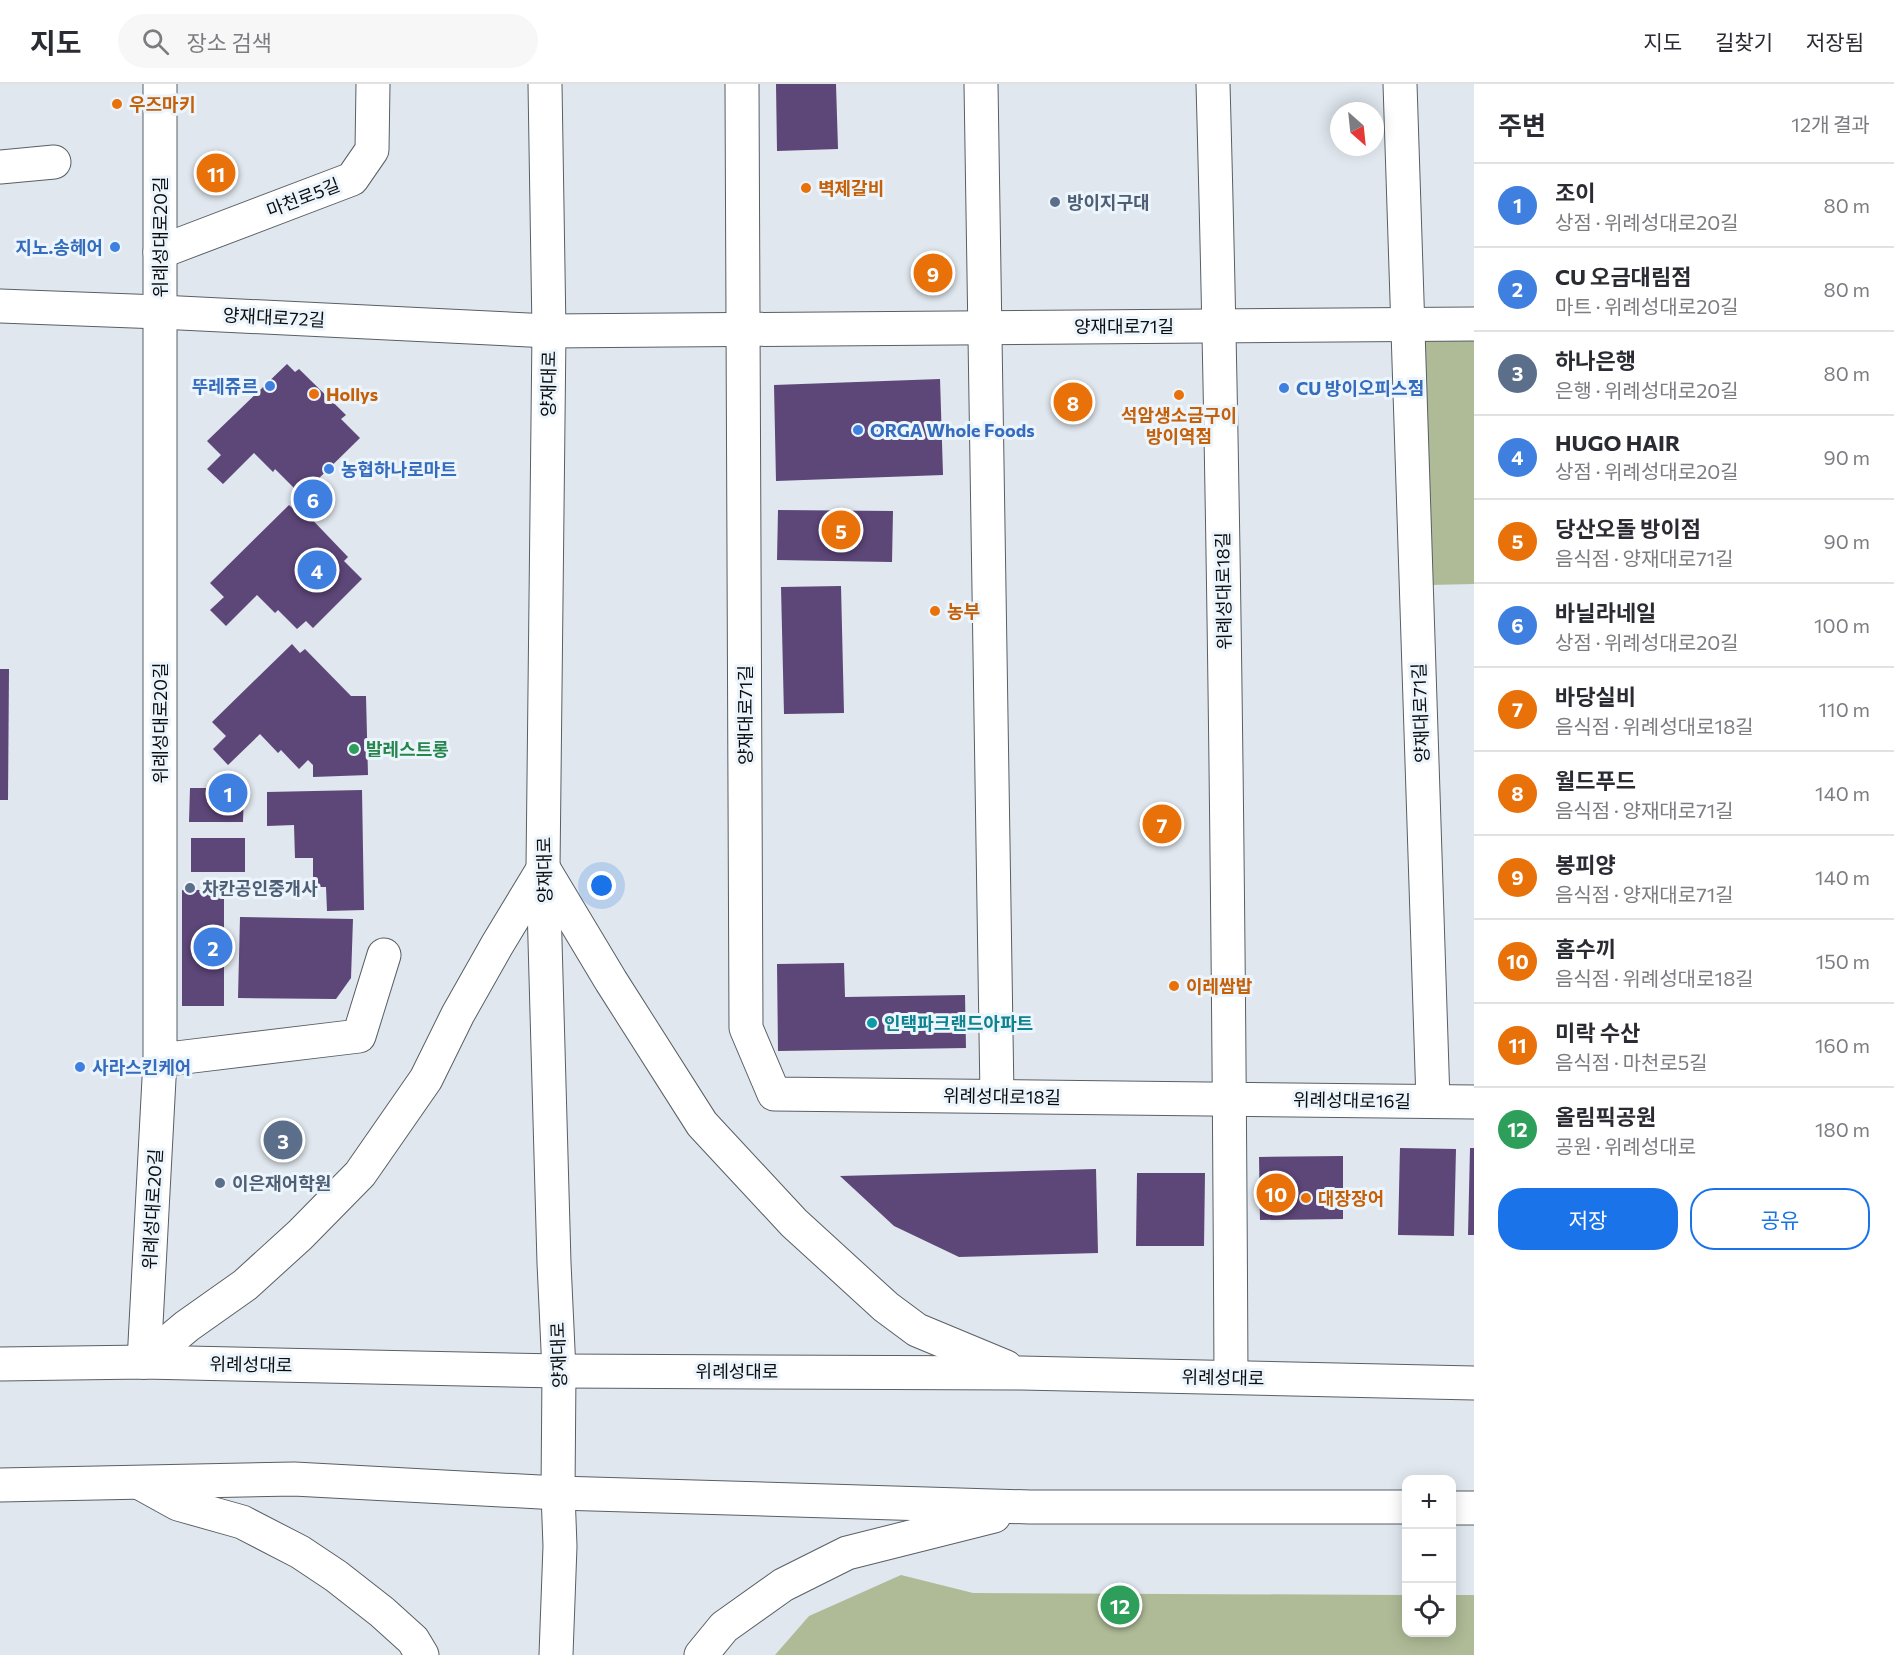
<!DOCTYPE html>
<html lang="ko">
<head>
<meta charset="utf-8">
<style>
	:root { --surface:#fff; --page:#f7f7f7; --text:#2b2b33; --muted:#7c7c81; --line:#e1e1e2; --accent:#1a73e8 }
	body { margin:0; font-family:Commissioner,"Noto Sans KR",sans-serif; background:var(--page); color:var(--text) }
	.controls { position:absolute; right:18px; bottom:18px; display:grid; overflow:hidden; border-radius:12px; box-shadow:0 3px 15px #0003 }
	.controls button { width:54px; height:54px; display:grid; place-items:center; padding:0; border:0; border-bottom:2px solid var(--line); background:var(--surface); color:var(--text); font:30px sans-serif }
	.compass { position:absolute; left:1330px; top:18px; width:54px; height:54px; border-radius:50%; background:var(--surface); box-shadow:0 3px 15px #0003; rotate:153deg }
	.you { position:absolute; left:602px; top:802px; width:21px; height:21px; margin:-15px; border:4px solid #fff; border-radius:50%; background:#1a73e8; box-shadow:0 0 0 9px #1a73e833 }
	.badge { display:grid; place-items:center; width:39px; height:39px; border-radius:50%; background:var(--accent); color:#fff; font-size:20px; font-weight:700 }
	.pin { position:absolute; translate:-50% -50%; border:3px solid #fff; box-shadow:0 2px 6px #0006 }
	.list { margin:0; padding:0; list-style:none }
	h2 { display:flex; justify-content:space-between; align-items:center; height:78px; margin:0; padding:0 24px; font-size:26px }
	h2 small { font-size:20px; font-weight:400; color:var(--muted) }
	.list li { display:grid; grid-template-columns:39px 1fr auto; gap:18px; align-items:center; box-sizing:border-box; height:84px; padding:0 24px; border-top:2px solid var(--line) }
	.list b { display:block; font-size:22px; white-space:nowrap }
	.list p { margin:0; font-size:20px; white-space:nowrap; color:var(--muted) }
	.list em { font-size:20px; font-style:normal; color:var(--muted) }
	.actions { display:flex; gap:12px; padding:18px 24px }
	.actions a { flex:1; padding:14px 0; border:2px solid var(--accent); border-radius:24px; text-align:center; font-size:21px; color:var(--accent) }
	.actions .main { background:var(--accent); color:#fff }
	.icon { flex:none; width:33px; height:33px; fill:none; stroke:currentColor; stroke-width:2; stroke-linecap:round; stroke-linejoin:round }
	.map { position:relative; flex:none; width:1474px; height:1571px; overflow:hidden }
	header { display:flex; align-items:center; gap:36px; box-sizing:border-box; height:84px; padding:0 30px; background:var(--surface); border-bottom:2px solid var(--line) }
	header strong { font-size:28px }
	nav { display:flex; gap:33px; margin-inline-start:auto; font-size:21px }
	.search { width:420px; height:54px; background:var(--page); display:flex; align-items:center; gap:15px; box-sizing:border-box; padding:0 21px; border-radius:33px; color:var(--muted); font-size:22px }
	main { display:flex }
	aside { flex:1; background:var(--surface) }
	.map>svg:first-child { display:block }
</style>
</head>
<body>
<header>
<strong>지도</strong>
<div class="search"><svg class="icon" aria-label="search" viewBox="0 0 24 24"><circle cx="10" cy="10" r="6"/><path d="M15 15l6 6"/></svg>장소 검색</div>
<nav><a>지도</a><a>길찾기</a><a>저장됨</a></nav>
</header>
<main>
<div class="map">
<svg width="1474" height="1571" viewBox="0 0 1474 1571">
	<rect width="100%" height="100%" fill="#e0e7ee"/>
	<!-- green -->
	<g fill="#afbb97">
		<path d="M1474,242V500L1429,501L1424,243Z"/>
		<path d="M901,1491L973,1509L1406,1511V1548H1452V1511H1474V1571H775L809,1532Z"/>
	</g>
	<!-- building -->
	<g fill="#5d4678">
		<path d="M776,0H836L838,65L777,67Z"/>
		<path d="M287,280L295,288L299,285L346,331L341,335L360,354L310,403L303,396L294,404L275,385L273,388L254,369L223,400L207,385L221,371L207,357Z"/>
		<path d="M940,295L943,391L776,397L774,301Z"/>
		<path d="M289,421L298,429L302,425L348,473L344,477L362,495L313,544L306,537L297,545L278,526L275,529L257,511L226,542L210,526L224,513L210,499Z"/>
		<path d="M778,426L893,427L892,478L777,476Z"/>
		<path d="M841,502L844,629L784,630L781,503Z"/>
		<path d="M292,560L300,569L305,565L351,612H366L368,691L313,693V681L308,676L299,685L281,666L278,669L260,650L228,681L213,665L226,652L212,638Z"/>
		<path d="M0,585H9L8,716H0Z"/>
		<path d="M190,704H244L243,738H189Z"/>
		<path d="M362,706L364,826L327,827L326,803H313V774H295L294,741L267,742V708Z"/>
		<rect x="191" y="754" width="54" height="34"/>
		<rect x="182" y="806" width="42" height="116"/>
		<path d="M240,833L353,835L351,894L336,915L238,914Z"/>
		<path d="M844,879L845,913L965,911L966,964L778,967L777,880Z"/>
		<path d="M1400,1064L1456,1065L1454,1152L1398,1151Z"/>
		<path d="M1470,1064H1474V1151H1468Z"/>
		<path d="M1343,1072V1135L1260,1136L1259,1073Z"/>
		<path d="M1096,1085L1098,1169L959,1173L894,1142L840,1092Z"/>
		<path d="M1137,1089H1205L1204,1162H1136Z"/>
	</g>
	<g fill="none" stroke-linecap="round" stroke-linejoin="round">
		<!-- street casing -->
		<g stroke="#585f65" stroke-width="35">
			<g id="street">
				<path d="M742,0L746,944L774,1010L1474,1018"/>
				<path d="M981,0L997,1012"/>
				<path d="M1213,0C1225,431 1229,862 1231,1293"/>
				<path d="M1400,0L1433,1017"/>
				<path d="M0,83L54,78"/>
				<path d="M160,168L352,95L372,66L373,0"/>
				<path d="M0,222L160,228L549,247L1474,240"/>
				<path d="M160,976L359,952L384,871"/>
				<path d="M144,1278L160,976V0"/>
			</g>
		</g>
		<!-- primary casing -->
		<g stroke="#585f65" stroke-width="35">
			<g id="primary">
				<path d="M545,0L549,247L543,785L554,1179L559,1287L558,1409L560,1462L556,1571"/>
				<path d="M545,787L611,897L702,1040L794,1139L886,1223L917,1246L1006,1283"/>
				<path d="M144,1278L187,1242L245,1201L300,1151L360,1090L426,995L458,930L497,861L543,785"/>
				<path d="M0,1280L144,1278L559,1287L1021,1289L1474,1299"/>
				<path d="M140,1399L178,1420L242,1438L300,1468L336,1492L382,1528L413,1556L422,1571"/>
				<path d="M0,1401L294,1395L558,1409L1030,1423H1406"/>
				<path d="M1452,1424H1474"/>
				<path d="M701,1571L724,1543L783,1501L847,1469L994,1432"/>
			</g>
		</g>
		<!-- street -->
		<use href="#street" stroke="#fff" stroke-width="33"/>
		<!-- primary -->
		<use href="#primary" stroke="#fff" stroke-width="33"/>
	</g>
	<!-- markers -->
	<g fill="#e8710a" stroke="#edf5fc" stroke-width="2">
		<circle cx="117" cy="20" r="6"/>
		<circle cx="806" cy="104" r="6"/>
		<circle cx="314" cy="310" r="6"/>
		<circle cx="1179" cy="311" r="6"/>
		<circle cx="935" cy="527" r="6"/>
		<circle cx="1174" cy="902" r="6"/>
		<circle cx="1306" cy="1114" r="6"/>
	</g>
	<g fill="#5c6f8a" stroke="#edf5fc" stroke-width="2">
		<circle cx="1055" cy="118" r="6"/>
		<circle cx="190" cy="804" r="6"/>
		<circle cx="220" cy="1099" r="6"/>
	</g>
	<g fill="#3f7fe0" stroke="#edf5fc" stroke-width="2">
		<circle cx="115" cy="163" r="6"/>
		<circle cx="270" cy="302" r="6"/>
		<circle cx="1284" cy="304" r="6"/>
		<circle cx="858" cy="346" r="6"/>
		<circle cx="329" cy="385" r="6"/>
		<circle cx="80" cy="983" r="6"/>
	</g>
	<circle fill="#2e9e5b" stroke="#edf5fc" stroke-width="2" cx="354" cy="665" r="6"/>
	<circle fill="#0f9aa8" stroke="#edf5fc" stroke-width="2" cx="872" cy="939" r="6"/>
	<g text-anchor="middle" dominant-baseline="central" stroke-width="6" stroke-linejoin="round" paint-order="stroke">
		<!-- food labels -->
		<g font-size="18" font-weight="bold" fill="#c56008" stroke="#edf5fc" text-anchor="start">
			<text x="129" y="20">우즈마키</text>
			<text x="818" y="104">벽제갈비</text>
			<text x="326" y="310">Hollys</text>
			<text x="1179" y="331" text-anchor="middle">석암생소금구이<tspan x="1179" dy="21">방이역점</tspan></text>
			<text x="947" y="527">농부</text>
			<text x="1186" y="902">이레쌈밥</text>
			<text x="1318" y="1114">대장장어</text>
		</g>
		<!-- street labels -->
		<g font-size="18" fill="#0c0e10" stroke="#edf5fc">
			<text transform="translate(303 113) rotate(-21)">마천로5길</text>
			<text transform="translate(160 153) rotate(-90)">위례성대로20길</text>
			<text transform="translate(274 233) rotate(3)">양재대로72길</text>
			<text x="1124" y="242">양재대로71길</text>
			<text transform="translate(548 300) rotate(-89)">양재대로</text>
			<text transform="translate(1223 507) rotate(-91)">위례성대로18길</text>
			<text transform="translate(1420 629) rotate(-92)">양재대로71길</text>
			<text transform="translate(745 631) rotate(-90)">양재대로71길</text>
			<text transform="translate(160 639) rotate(-90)">위례성대로20길</text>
			<text transform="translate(544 786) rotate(-91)">양재대로</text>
			<text transform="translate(1002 1012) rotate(1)">위례성대로18길</text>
			<text transform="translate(1352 1016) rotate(1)">위례성대로16길</text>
			<text transform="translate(152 1125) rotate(-87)">위례성대로20길</text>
			<text transform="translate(558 1271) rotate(-92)">양재대로</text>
			<text transform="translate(251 1280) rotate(1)">위례성대로</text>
			<text x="737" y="1287">위례성대로</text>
			<text transform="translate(1223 1293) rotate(1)">위례성대로</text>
		</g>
		<!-- service labels -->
		<g font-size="18" font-weight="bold" fill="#4e5e75" stroke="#edf5fc" text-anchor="start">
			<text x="1067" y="118">방이지구대</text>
			<text x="202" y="804">차칸공인중개사</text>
			<text x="232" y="1099">이은재어학원</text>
		</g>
		<!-- shop labels -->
		<g font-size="18" font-weight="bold" fill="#366cbe" stroke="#edf5fc" text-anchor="start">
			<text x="103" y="163" text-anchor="end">지노.송헤어</text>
			<text x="258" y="302" text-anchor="end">뚜레쥬르</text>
			<text x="1296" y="304">CU 방이오피스점</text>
			<text x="870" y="346">ORGA Whole Foods</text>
			<text x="341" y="385">농협하나로마트</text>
			<text x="92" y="983">사라스킨케어</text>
		</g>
		<!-- leisure labels -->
		<g font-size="18" font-weight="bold" fill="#27864d" stroke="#edf5fc" text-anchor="start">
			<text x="366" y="665">발레스트롱</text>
		</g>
		<!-- culture labels -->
		<g font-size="18" font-weight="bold" fill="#0d838f" stroke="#edf5fc" text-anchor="start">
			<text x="884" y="939">인택파크랜드아파트</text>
		</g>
	</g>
</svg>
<div class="controls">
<button>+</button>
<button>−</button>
<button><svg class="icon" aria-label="locate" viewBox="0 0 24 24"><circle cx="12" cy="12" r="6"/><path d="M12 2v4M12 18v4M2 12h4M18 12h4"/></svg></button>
</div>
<svg class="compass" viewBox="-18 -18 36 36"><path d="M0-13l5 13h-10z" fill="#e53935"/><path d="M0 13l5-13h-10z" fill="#7c7c81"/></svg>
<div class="you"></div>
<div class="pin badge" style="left:228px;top:709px;background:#3f7fe0">1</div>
<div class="pin badge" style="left:213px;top:863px;background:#3f7fe0">2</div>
<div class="pin badge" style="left:283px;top:1056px;background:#5c6f8a">3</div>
<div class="pin badge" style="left:317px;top:486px;background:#3f7fe0">4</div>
<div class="pin badge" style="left:841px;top:446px;background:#e8710a">5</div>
<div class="pin badge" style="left:313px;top:415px;background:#3f7fe0">6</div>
<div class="pin badge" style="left:1162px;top:740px;background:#e8710a">7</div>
<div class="pin badge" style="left:1073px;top:318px;background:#e8710a">8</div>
<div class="pin badge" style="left:933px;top:189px;background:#e8710a">9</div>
<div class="pin badge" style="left:1276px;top:1109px;background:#e8710a">10</div>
<div class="pin badge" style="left:216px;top:89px;background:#e8710a">11</div>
<div class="pin badge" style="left:1120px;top:1521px;background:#2e9e5b">12</div>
</div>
<aside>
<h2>주변<small>12개 결과</small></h2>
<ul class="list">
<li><span class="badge" style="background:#3f7fe0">1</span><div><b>조이</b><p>상점 · 위례성대로20길</p></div><em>80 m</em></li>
<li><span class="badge" style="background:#3f7fe0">2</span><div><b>CU 오금대림점</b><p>마트 · 위례성대로20길</p></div><em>80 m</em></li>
<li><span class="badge" style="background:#5c6f8a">3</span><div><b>하나은행</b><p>은행 · 위례성대로20길</p></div><em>80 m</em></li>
<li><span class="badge" style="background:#3f7fe0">4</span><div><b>HUGO HAIR</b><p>상점 · 위례성대로20길</p></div><em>90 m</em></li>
<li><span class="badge" style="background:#e8710a">5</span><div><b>당산오돌 방이점</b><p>음식점 · 양재대로71길</p></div><em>90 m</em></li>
<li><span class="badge" style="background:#3f7fe0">6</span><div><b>바닐라네일</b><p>상점 · 위례성대로20길</p></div><em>100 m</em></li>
<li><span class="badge" style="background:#e8710a">7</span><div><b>바당실비</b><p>음식점 · 위례성대로18길</p></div><em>110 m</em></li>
<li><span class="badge" style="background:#e8710a">8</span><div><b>월드푸드</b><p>음식점 · 양재대로71길</p></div><em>140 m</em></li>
<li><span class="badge" style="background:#e8710a">9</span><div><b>봉피양</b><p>음식점 · 양재대로71길</p></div><em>140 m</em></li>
<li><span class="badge" style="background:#e8710a">10</span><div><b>홈수끼</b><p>음식점 · 위례성대로18길</p></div><em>150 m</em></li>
<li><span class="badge" style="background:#e8710a">11</span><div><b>미락 수산</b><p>음식점 · 마천로5길</p></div><em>160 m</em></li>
<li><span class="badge" style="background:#2e9e5b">12</span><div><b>올림픽공원</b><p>공원 · 위례성대로</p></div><em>180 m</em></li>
</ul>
<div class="actions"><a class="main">저장</a><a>공유</a></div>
</aside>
</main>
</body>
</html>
